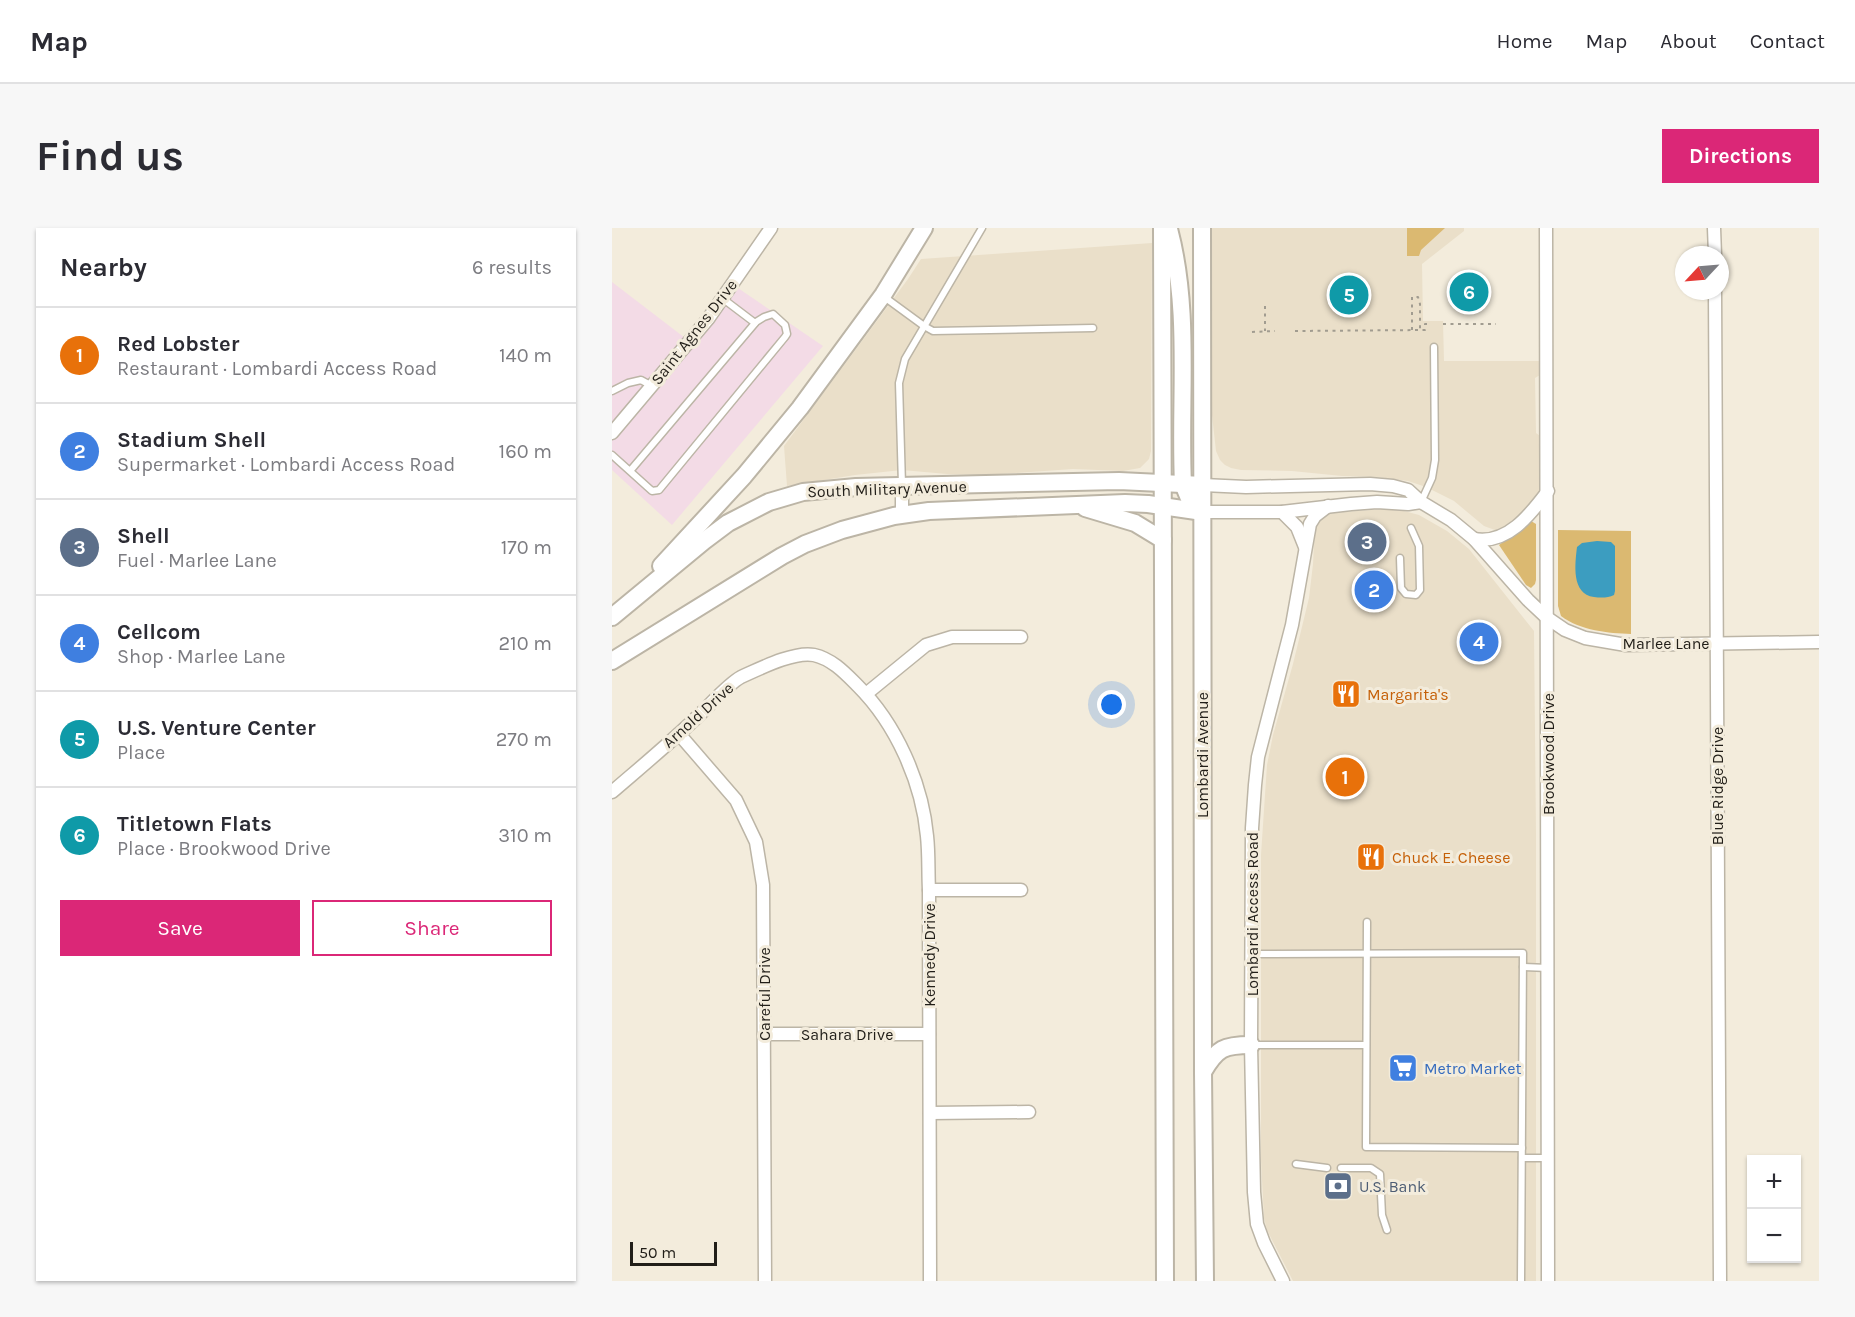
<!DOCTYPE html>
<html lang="en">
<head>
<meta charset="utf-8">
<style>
	:root { --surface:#fff; --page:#f7f7f7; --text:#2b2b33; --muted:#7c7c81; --line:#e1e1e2; --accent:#db2777 }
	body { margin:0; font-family:Karla,sans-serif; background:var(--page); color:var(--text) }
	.controls { position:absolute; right:18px; bottom:18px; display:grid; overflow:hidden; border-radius:0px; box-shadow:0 2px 4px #0004 }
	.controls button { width:54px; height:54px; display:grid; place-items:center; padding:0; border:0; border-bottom:2px solid var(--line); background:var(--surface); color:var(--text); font:30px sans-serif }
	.compass { position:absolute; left:1063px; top:18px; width:54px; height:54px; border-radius:50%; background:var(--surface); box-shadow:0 2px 4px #0004; rotate:244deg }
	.scale { position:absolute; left:18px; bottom:15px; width:87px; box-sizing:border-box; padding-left:6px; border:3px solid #211e18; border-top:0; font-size:16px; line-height:21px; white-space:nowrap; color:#211e18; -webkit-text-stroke:4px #f3ecdc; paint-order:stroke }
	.you { position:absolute; left:500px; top:477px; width:21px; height:21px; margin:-15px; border:4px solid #fff; border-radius:50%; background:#1a73e8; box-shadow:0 0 0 9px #1a73e833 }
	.badge { display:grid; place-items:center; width:39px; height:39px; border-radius:50%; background:var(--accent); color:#fff; font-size:20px; font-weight:700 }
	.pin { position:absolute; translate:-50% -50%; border:3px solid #fff; box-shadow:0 2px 6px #0006 }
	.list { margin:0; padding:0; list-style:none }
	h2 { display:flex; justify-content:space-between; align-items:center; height:78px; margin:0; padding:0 24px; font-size:26px }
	h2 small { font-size:20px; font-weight:400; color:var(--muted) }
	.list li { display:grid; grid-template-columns:39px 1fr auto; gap:18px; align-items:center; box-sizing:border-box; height:96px; padding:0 24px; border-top:2px solid var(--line) }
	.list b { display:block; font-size:22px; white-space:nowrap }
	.list p { margin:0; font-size:20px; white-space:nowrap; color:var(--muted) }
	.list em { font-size:20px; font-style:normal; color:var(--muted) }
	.actions { display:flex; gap:12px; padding:18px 24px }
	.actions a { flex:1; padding:14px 0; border:2px solid var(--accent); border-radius:0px; text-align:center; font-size:21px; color:var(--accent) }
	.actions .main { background:var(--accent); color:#fff }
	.map { position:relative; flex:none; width:1207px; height:1053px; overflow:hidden; border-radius:0px }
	header { display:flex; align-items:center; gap:36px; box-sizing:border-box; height:84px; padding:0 30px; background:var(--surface); border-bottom:2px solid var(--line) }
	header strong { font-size:28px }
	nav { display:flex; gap:33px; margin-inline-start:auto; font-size:21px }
	.intro { display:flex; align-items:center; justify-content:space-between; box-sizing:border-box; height:144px; padding:0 36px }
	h1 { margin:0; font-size:42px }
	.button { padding:15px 27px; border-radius:0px; background:var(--accent); color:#fff; font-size:21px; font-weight:700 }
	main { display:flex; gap:36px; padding:0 36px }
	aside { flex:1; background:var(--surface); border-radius:0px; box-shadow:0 2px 4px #0004 }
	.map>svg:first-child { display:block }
</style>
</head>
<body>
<header>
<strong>Map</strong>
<nav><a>Home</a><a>Map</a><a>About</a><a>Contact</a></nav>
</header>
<div class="intro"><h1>Find us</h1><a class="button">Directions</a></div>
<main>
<aside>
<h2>Nearby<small>6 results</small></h2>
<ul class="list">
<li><span class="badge" style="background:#e8710a">1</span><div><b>Red Lobster</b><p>Restaurant · Lombardi Access Road</p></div><em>140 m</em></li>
<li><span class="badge" style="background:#3f7fe0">2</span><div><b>Stadium Shell</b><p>Supermarket · Lombardi Access Road</p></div><em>160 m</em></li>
<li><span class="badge" style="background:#5c6f8a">3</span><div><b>Shell</b><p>Fuel · Marlee Lane</p></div><em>170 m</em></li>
<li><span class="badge" style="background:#3f7fe0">4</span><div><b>Cellcom</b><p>Shop · Marlee Lane</p></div><em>210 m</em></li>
<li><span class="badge" style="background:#0f9aa8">5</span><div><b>U.S. Venture Center</b><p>Place</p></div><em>270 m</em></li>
<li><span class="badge" style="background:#0f9aa8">6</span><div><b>Titletown Flats</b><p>Place · Brookwood Drive</p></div><em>310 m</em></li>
</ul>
<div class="actions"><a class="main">Save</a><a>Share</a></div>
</aside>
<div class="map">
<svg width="1207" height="1053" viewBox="0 0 1207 1053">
	<rect width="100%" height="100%" fill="#f3ecdc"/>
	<!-- built -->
	<g fill="#eadfc9">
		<path d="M599,0H852V3L810,36L811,93H831L832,133H928V147L923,150L924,205L928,208V212L929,258L926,268L901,296L889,302H883L872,298L842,273L814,259L796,253L766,249L730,248L680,243L629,242L619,240L613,237L608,232L604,223L600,187Z"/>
		<path d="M540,15L539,223L537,231L528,240L511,243L461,241L375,247L335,246L290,242L243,247L175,258L172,218L296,51L309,31Z"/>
		<path d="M774,281L792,283L807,287L835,303L857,321L922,403L924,607V1053H681L655,1002L652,990L649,933V627L655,537L661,507L681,436L697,370L701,336L703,296L711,287L717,285Z"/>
	</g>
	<!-- education -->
	<path fill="#f3dbe6" d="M0,54L77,113L120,56L211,118L60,297L0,242Z"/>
	<!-- green -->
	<g fill="#dbb971">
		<path d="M795,0H833L809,22L807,28H795Z"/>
		<path d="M919,293L924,296V352L923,356L919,360L914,357L887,317Z"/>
		<path d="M946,302L1019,303V406C996,405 969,403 949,388L946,378Z"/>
	</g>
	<!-- water -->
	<path fill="#3c9dc0" d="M985,313L999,314L1003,318V363L1002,367C996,370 989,370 982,369C959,366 963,336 965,319L970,315Z"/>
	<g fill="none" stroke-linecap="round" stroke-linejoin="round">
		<!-- lane casing -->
		<g stroke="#bcb5a6" stroke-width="9">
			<g id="lane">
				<path d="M271,68L312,98L321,103L481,100"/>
				<path d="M110,70L143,95"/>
				<path d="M0,163L16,155L29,152L40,158"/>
				<path d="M0,227L40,263L47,262L173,109L175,106L173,97L161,86L152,89L144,94L18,243"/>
				<path d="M290,257L287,155L293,131L370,0"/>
				<path d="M809,274L820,250L823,232L822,119"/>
				<path d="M788,330L789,360L794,366L804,367L808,362L807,318L799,300"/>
				<path d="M755,694L754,919L910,920"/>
				<path d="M639,726L911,725L909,1053"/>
				<path d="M911,739L936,740"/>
				<path d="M641,817H754"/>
				<path d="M910,930H936"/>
				<path d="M684,936L715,940"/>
				<path d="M729,940H759L768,946L770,987L775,1002"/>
			</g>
		</g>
		<!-- street casing -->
		<g stroke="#bcb5a6" stroke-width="15">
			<g id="street">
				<path d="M934,0C936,351 936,702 936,1053"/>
				<path d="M1102,0L1103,27"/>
				<path d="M1103,63L1108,1053"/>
				<path d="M0,205L96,91L159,0"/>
				<path d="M591,257L634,259L758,256L781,258L796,262L809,274L839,292L862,311L916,372L934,389L953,402L973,410L1014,417L1207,414"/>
				<path d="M290,258V287"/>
				<path d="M591,284H670L739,276L765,274L796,276L809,274"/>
				<path d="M670,284L685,299L693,319"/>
				<path d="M862,311C895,317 918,287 936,263"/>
				<path d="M254,466L314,417L340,409H409"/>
				<path d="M67,506L124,572L144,614L151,657L153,1053"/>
				<path d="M0,564C29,539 58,515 85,489C97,478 116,456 129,449C147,441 182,423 202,427C220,431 233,445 246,458C284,496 310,554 315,608C317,626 316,644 317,662L318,1053"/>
				<path d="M317,662H409"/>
				<path d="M152,806H317"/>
				<path d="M318,885L417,884"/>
				<path d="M671,1053L652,1015L645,996L642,964L639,817L640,600L643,557L646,529L680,397L698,296L703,288L716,278"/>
			</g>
		</g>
		<!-- secondary casing -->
		<g stroke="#bcb5a6" stroke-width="20">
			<g id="secondary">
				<path d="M550,0L553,1053"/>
				<path d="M590,0L591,844L593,1053"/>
				<path d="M557,1C579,83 567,172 571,256L578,273L591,284"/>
				<path d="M473,280L523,295L551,312"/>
				<path d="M49,338L132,248L188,180L271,67L312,0"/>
				<path d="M0,389L92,313L116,295L157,274L191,264L244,259L507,253L591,257"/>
				<path d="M0,433L170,328L193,316L230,302L282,288L317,283L513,275L536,276L591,284"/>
				<path d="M591,844C605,820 612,817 639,817"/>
			</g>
		</g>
		<!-- path -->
		<g stroke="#a19c90" stroke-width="2" stroke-dasharray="3 4.5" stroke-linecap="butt">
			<path d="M653,78V103"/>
			<path d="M831,96H884"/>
			<path d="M800,102V69H806L808,76V101"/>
			<path d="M683,103L813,102V96H815"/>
			<path d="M640,104L663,103"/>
		</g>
		<!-- lane -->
		<use href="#lane" stroke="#fff" stroke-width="6"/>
		<!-- street -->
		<use href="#street" stroke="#fff" stroke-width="12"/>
		<!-- secondary -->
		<use href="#secondary" stroke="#fff" stroke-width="16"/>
	</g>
	<!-- icons -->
	<defs>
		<g id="restaurant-square" transform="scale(1.5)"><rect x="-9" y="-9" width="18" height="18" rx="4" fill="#e8710a" stroke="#f3ecdc"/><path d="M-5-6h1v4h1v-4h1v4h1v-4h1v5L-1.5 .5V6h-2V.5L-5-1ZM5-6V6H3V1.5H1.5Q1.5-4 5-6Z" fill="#fff"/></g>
		<g id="supermarket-square" transform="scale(1.5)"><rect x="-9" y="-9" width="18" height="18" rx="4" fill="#3f7fe0" stroke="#f3ecdc"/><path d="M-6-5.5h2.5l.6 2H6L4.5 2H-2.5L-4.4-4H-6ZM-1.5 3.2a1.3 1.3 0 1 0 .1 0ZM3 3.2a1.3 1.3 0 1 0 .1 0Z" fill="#fff"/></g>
		<g id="bank-square" transform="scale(1.5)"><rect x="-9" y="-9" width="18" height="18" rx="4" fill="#5c6f8a" stroke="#f3ecdc"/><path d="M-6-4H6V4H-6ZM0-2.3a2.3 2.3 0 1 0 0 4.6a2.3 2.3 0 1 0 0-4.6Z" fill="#fff"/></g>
	</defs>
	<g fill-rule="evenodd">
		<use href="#restaurant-square" x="734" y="466"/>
		<use href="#restaurant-square" x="759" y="629"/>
		<use href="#supermarket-square" x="791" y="840"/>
		<use href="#bank-square" x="726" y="958"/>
	</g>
	<g text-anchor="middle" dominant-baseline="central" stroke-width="6" stroke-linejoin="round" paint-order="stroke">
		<!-- street labels -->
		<g font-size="16" fill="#211e18" stroke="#f3ecdc">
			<text transform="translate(82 104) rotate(-52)">Saint Agnes Drive</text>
			<text transform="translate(275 261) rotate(-2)">South Military Avenue</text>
			<text x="1054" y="415">Marlee Lane</text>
			<text transform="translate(86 487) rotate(-42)">Arnold Drive</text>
			<text transform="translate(936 526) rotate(-90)">Brookwood Drive</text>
			<text transform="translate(590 527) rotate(-90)">Lombardi Avenue</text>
			<text transform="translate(1105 558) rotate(-90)">Blue Ridge Drive</text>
			<text transform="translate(640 686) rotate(-90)">Lombardi Access Road</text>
			<text transform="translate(317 727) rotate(-90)">Kennedy Drive</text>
			<text transform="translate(152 766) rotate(-90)">Careful Drive</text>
			<text x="235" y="806">Sahara Drive</text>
		</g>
		<!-- food labels -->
		<g font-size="16" fill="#c56008" stroke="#f3ecdc" text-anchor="start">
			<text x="755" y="466">Margarita's</text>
			<text x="780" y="629">Chuck E. Cheese</text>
		</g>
		<!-- shop labels -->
		<g font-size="16" fill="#366cbe" stroke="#f3ecdc" text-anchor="start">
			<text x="812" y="840">Metro Market</text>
		</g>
		<!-- service labels -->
		<g font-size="16" fill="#4e5e75" stroke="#f3ecdc" text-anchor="start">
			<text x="747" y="958">U.S. Bank</text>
		</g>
	</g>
</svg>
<div class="controls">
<button>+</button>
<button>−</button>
</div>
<svg class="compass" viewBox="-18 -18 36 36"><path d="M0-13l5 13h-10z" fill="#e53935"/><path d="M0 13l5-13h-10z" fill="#7c7c81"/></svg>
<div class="scale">50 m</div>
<div class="you"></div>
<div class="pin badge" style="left:733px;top:549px;background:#e8710a">1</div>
<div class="pin badge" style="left:762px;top:362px;background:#3f7fe0">2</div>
<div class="pin badge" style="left:755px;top:314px;background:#5c6f8a">3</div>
<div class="pin badge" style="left:867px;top:414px;background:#3f7fe0">4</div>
<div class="pin badge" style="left:737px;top:67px;background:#0f9aa8">5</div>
<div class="pin badge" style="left:857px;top:64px;background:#0f9aa8">6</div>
</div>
</main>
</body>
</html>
